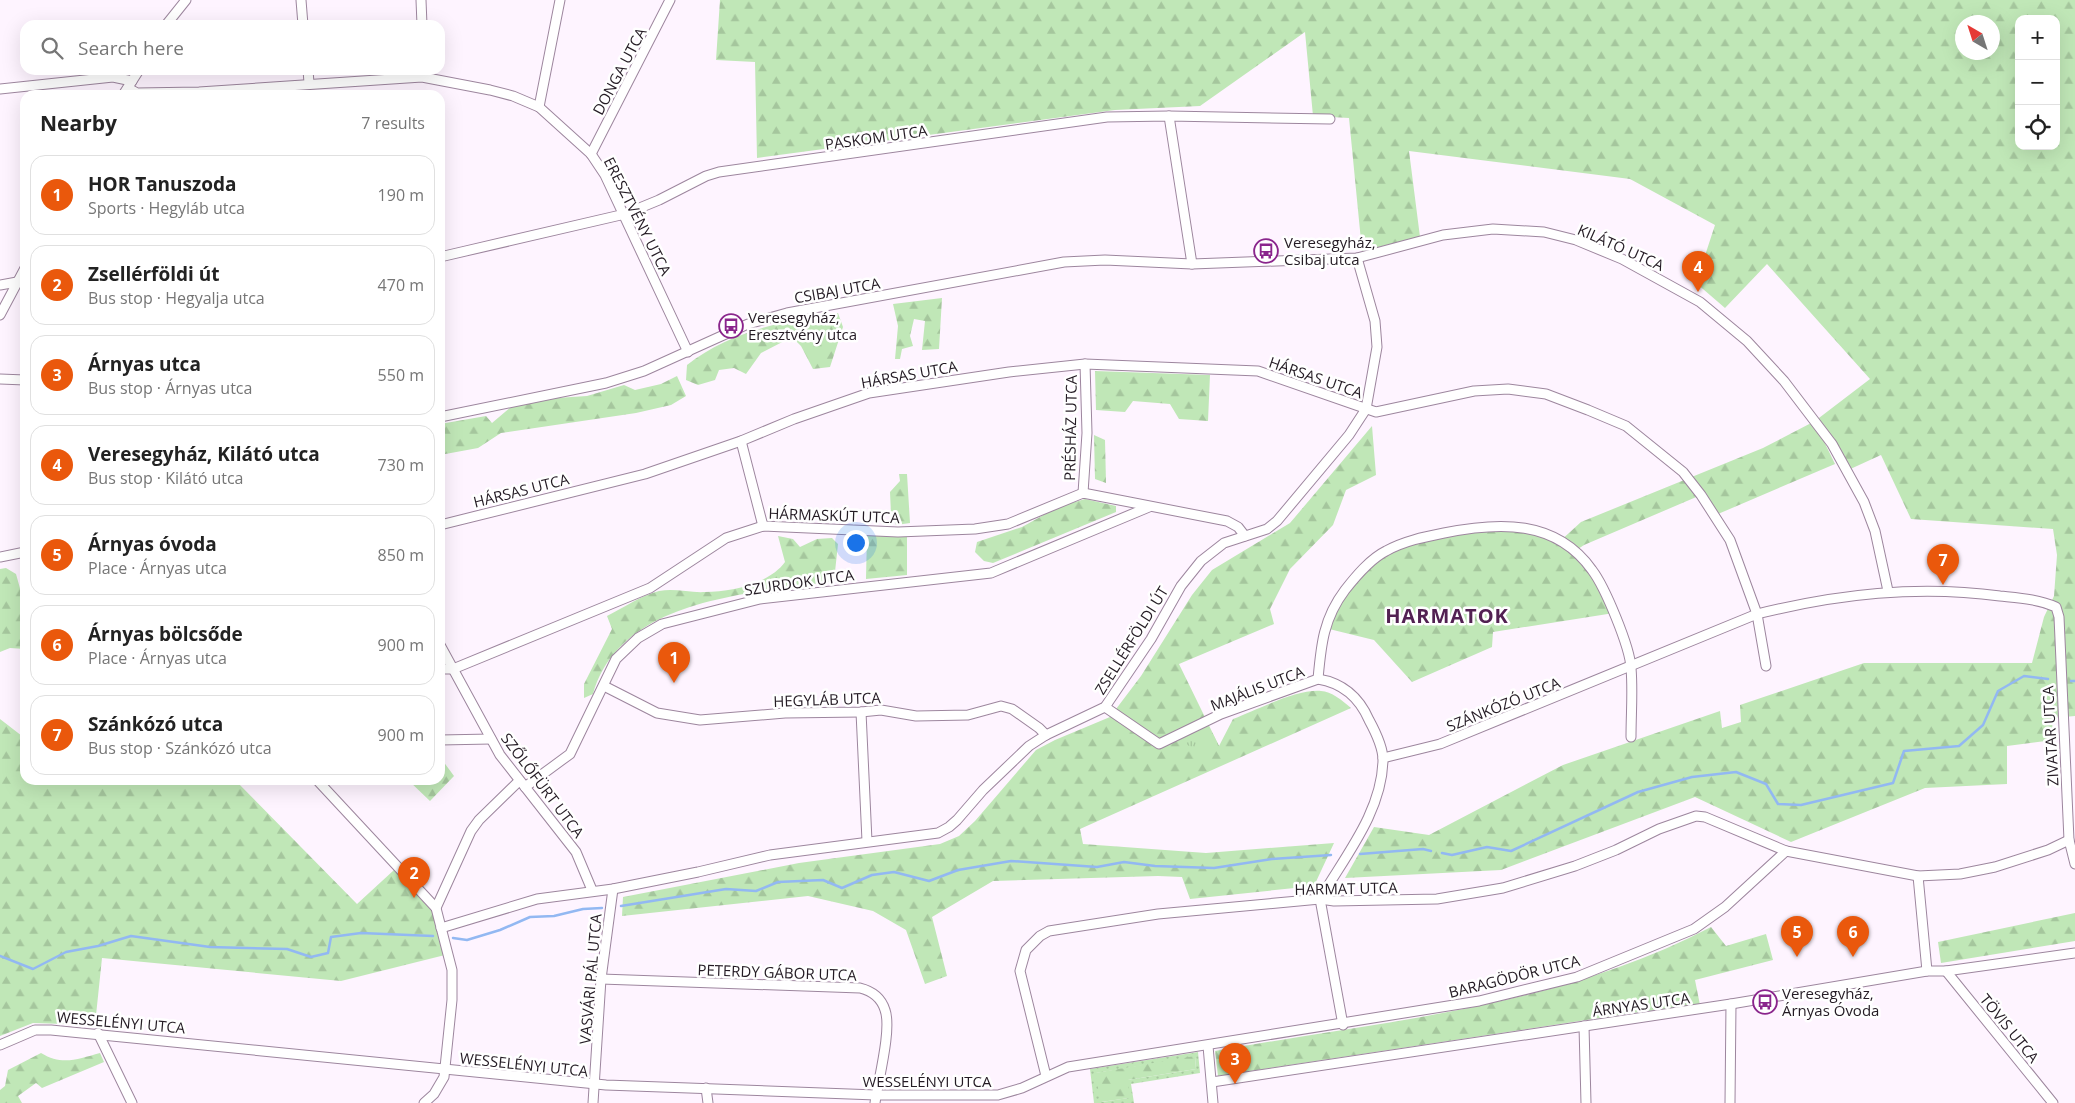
<!DOCTYPE html>
<html lang="en">
<head>
<meta charset="utf-8">
<style>
	:root { --surface:#fff; --page:#f6f6f6; --text:#222; --muted:#767676; --line:#e0e0e0; --accent:#ea580c }
	body { margin:0; font-family:"Open Sans",sans-serif; background:var(--page); color:var(--text) }
	.controls { position:absolute; right:15px; top:15px; display:grid; overflow:hidden; border-radius:10px; box-shadow:0 5px 20px #0002 }
	.controls button { width:45px; height:45px; display:grid; place-items:center; padding:0; border:0; border-bottom:1px solid var(--line); background:var(--surface); color:var(--text); font:25px sans-serif }
	.compass { position:absolute; left:1955px; top:15px; width:45px; height:45px; border-radius:50%; background:var(--surface); box-shadow:0 5px 20px #0002; rotate:321deg }
	.you { position:absolute; left:855px; top:542px; width:18px; height:18px; margin:-12px; border:4px solid #fff; border-radius:50%; background:#1a73e8; box-shadow:0 0 0 8px #1a73e833 }
	.badge { display:grid; place-items:center; width:32px; height:32px; border-radius:50%; background:var(--accent); color:#fff; font-size:16px; font-weight:700 }
	.pin { position:absolute; translate:-50% -41px; filter:drop-shadow(0 1px 2px #0008) }
	.pin::after { content:''; position:absolute; top:26px; width:18px; height:15px; background:inherit; clip-path:polygon(0 0,100% 0,50% 100%) }
	.list { margin:0; padding:0; list-style:none }
	h2 { display:flex; justify-content:space-between; align-items:center; height:65px; margin:0; padding:0 20px; font-size:21px }
	h2 small { font-size:16px; font-weight:400; color:var(--muted) }
	.list li { display:grid; grid-template-columns:32px 1fr auto; gap:15px; align-items:center; box-sizing:border-box; height:80px; margin:0 10px 10px; padding:0 10px; border:1px solid var(--line); border-radius:15px }
	.list b { display:block; font-size:19px; white-space:nowrap }
	.list p { margin:0; font-size:16px; white-space:nowrap; color:var(--muted) }
	.list em { font-size:16px; font-style:normal; color:var(--muted) }
	.icon { flex:none; width:28px; height:28px; fill:none; stroke:currentColor; stroke-width:2; stroke-linecap:round; stroke-linejoin:round }
	.map { position:relative; flex:none; width:2075px; height:1103px; overflow:hidden }
	.search { position:absolute; background:var(--surface); box-shadow:0 5px 20px #0002; left:20px; top:20px; width:425px; height:55px; display:flex; align-items:center; gap:12px; box-sizing:border-box; padding:0 18px; border-radius:15px; color:var(--muted); font-size:19px }
	.panel { position:absolute; background:var(--surface); box-shadow:0 5px 20px #0002; left:20px; top:90px; width:425px; height:695px; border-radius:15px }
	.map>svg:first-child { display:block }
</style>
</head>
<body>
<div class="map">
<svg width="2075" height="1103" viewBox="0 0 2075 1103">
	<defs>
		<pattern id="grass-dots" width="8" height="8" patternUnits="userSpaceOnUse" patternTransform="scale(1.25)"><rect width="8" height="8" fill="#c0e7b7"/><path d="M2 2h.1M6 6h.1" fill="none" stroke="#a5c69d" stroke-width="1.8" stroke-linecap="round"/></pattern>
		<pattern id="forest-firs" width="22" height="20" patternUnits="userSpaceOnUse" patternTransform="scale(1.25)"><rect width="22" height="20" fill="#c0e7b7"/><path d="M5 1l3.5 6h-7zM16 11l3.5 6h-7z" fill="#a5c69d"/></pattern>
		<pattern id="park-tufts" width="24" height="20" patternUnits="userSpaceOnUse" patternTransform="scale(1.25)"><rect width="24" height="20" fill="#c0e7b7"/><path d="M3 7l-1-3M5 7V3M7 7l1-3M15 17l-1-3M17 17v-4M19 17l1-3" fill="none" stroke="#a5c69d"/></pattern>
	</defs>
	<rect width="100%" height="100%" fill="#fef4ff"/>
	<!-- grass -->
	<path fill="url(#grass-dots)" fill-rule="evenodd" d="M1198,1052L1200,1073L1131,1084L1134,1103H1094L1090,1069ZM1195,1057L1196,1069L1128,1080V1098L1102,1102L1096,1073Z"/>
	<!-- forest -->
	<g fill="url(#forest-firs)" fill-rule="evenodd">
		<path d="M720,0H2075V716L2052,718L2053,740L2007,746V784L1925,788L1791,842L1695,797L1501,870L1345,878L1374,827L1429,835L1563,765L1720,711L1722,728L1741,722L1740,705L1864,663H2032L2044,617L2054,596L2057,555L2053,529L1911,519L1881,455L1846,471L1816,425L1835,464L1718,514L1701,495L1584,545L1575,551L1601,584L1614,613L1493,632L1492,647L1412,682L1374,640L1325,628L1350,584L1375,559L1398,545L1486,526L1545,534L1558,543L1581,522L1763,448L1815,421L1870,379L1767,264L1725,308L1696,283L1715,225L1630,179L1409,151L1420,237L1362,251L1349,118L1313,116L1305,32L1200,106L1115,110L757,158L755,62L716,60ZM2019,19H2056V146H2019ZM1962,22H1992V52H1962Z"/>
		<path d="M942,298L939,349L922,350L925,321L914,319L910,336L913,346L902,349L900,359H895L898,326L893,304Z"/>
		<path d="M838,313L843,327L830,367L813,369L801,346L792,337L761,353L746,374L734,368L719,370L715,380L698,385L686,380L687,365C730,331 786,320 838,313Z"/>
		<path d="M1095,371L1210,375L1208,421L1179,419L1170,404L1133,401L1125,412L1096,410Z"/>
		<path d="M677,376L686,396L671,405L636,413L501,433L478,448L440,455V424L486,416L492,423L512,406L541,399L587,396L624,385L635,390L661,384Z"/>
		<path d="M1372,426L1376,475L1346,490L1333,525L1290,569L1270,609L1274,624L1179,664L1219,746L1233,719C1257,710 1296,689 1321,691C1331,691 1343,701 1351,708L1080,829L1083,844L1206,853L1334,843L1314,886L1190,899L1182,877L1158,876L993,881L932,917L947,976L925,984L906,930L873,911L808,896L622,916L623,897L799,863L940,844L959,836L975,821L1036,750L1055,740L1110,717L1141,676L1192,595L1212,570L1290,523Z"/>
		<path d="M1094,435L1105,440L1106,483L1095,479Z"/>
		<path d="M899,474H907L910,523L896,525L891,514L890,492L900,481Z"/>
		<path d="M1085,499L1116,506V512L993,563L984,561L975,552L977,542L1022,527L1058,507Z"/>
		<path d="M867,534L907,537V575L866,579Z"/>
		<path d="M778,536L793,539L800,547L817,539L832,538L838,544L834,581C751,594 621,597 593,694L584,698V684L612,629L607,616C623,608 642,595 659,591C675,588 690,593 705,592C731,592 769,584 785,562Z"/>
		<path d="M6,568L16,574L23,599L25,649L10,648L0,652V569Z"/>
		<path d="M0,719L22,736L25,733V780H235L357,904L394,870L431,908L441,928L445,955L341,981L102,958L95,1025L33,1023L0,1036Z"/>
		<path d="M440,757L454,776L430,801L408,780H440Z"/>
		<path d="M2075,913V941L1941,963L1938,942Z"/>
		<path d="M1711,927L1726,946L1766,934L1773,960L1695,980L1700,1005L1632,1013L1218,1076L1215,1051C1387,1020 1553,1009 1711,927Z"/>
		<path d="M41,1053C62,1066 78,1059 100,1053L104,1062L42,1088L36,1083L18,1096L22,1103H0V1090L5,1086L8,1070Z"/>
		<path d="M1195,1056L1196,1069L1128,1080L1129,1098L1101,1102L1095,1073Z"/>
	</g>
	<!-- park -->
	<path fill="url(#park-tufts)" d="M1197,727L1202,736L1213,734L1219,746C1205,751 1198,752 1186,744L1184,733Z"/>
	<g fill="none" stroke-linecap="round" stroke-linejoin="round">
		<!-- stream -->
		<g stroke="#92b8f2" stroke-width="2.5">
			<path d="M2071,681H2075"/>
			<path d="M1442,853L1452,855L1487,847L1511,851L1638,792L1692,777L1736,772L1766,784L1778,804L1801,805L1893,783L1904,751L1959,746L1983,725L1998,691L2024,676L2048,679"/>
			<path d="M1360,854L1423,849L1431,851"/>
			<path d="M621,906L726,889L756,891L778,882L823,880L842,888L872,875L894,872L929,881L958,870L1011,861L1097,867L1124,862L1155,866L1214,868L1272,859L1331,855"/>
			<path d="M453,938L467,940L500,930L530,917L554,916L583,909L602,908"/>
			<path d="M0,956L33,969L66,952L98,946L131,936L210,947L287,949L311,957L328,953L331,937L361,933L433,936"/>
		</g>
		<!-- street casing -->
		<g stroke="#9d869e" stroke-width="11">
			<g id="street">
				<path d="M301,0L303,25"/>
				<path d="M421,0L422,25"/>
				<path d="M166,25L186,0"/>
				<path d="M308,70L309,83"/>
				<path d="M128,88L137,93L199,92L422,77L490,90L513,96L539,107L591,154L605,175L688,352"/>
				<path d="M0,89L113,77L132,81"/>
				<path d="M123,95L139,70"/>
				<path d="M539,107L560,0"/>
				<path d="M1169,116L1192,264"/>
				<path d="M591,154L670,0"/>
				<path d="M440,257L625,214L659,200L706,176L719,172L1107,117L1169,116L1330,119"/>
				<path d="M0,285L17,282"/>
				<path d="M0,315L25,268"/>
				<path d="M0,379L25,380"/>
				<path d="M440,417L606,383L644,371L748,324L787,313L1064,262L1105,260L1192,264L1357,258L1443,235L1493,229L1544,232L1576,240L1622,259L1700,302L1747,341L1784,381L1832,444L1864,502L1875,531L1888,591"/>
				<path d="M741,441L763,526"/>
				<path d="M1083,493L1087,433L1085,364"/>
				<path d="M440,525L645,474L741,441L794,419L869,393L1009,372L1085,364L1258,371L1376,412L1474,391L1508,389L1546,394L1588,410L1626,426L1683,472L1701,495L1730,540L1757,614L1766,666"/>
				<path d="M0,557L25,552"/>
				<path d="M440,645L500,755L576,852L592,890"/>
				<path d="M440,669H453L650,588L726,538L763,526L898,532L975,529L1008,524L1083,493L1227,521L1238,527L1245,536"/>
				<path d="M1318,679C1321,646 1323,619 1345,590C1356,576 1370,559 1386,551C1404,541 1424,537 1444,533C1498,522 1556,519 1592,570C1605,587 1630,647 1631,668C1633,691 1631,714 1631,737"/>
				<path d="M604,686L657,713L700,720L785,713L861,712L881,710L916,716L968,715L1001,706L1012,709L1039,728L1046,735"/>
				<path d="M1105,707L1159,744L1221,714L1318,679C1343,683 1359,697 1369,720C1375,731 1383,748 1383,760C1382,812 1345,856 1320,899"/>
				<path d="M861,712L867,841"/>
				<path d="M440,740L491,739"/>
				<path d="M1383,758L1440,744L1757,614C1838,594 1917,585 2000,596C2019,598 2038,599 2056,607L2059,617L2069,840L2075,864"/>
				<path d="M317,780L436,908L452,970V1000L444,1077L434,1094L424,1103"/>
				<path d="M525,787L570,754L616,659L638,638L662,624L760,599L991,573L1149,507"/>
				<path d="M1918,876L1927,971"/>
				<path d="M1320,899L1343,1025"/>
				<path d="M436,908L471,831L479,820L519,781"/>
				<path d="M441,928L537,899L613,889L698,872L770,855L938,833L949,827L957,820L983,790L1029,746L1046,735L1105,707L1151,639L1181,586L1201,561L1224,543L1267,529L1277,521L1349,435L1366,409L1377,347L1375,321L1357,258"/>
				<path d="M1946,971L2053,1103"/>
				<path d="M601,979L860,988C872,991 881,997 885,1010C892,1029 878,1081 875,1103"/>
				<path d="M1584,1026L1586,1103"/>
				<path d="M98,1033L132,1103"/>
				<path d="M0,1045L35,1030H51L606,1085L876,1095H998L1022,1088L1068,1067L1479,1001L1577,977L1694,929L1725,907L1786,851L1918,876L1960,874L1995,867L2048,850L2069,840"/>
				<path d="M1208,1046L1213,1103"/>
				<path d="M1046,1076L1020,971L1026,950L1040,936L1049,931L1158,914L1320,899L1334,901L1437,899L1503,888L1575,866L1616,850L1659,829L1696,816L1705,817L1786,851"/>
				<path d="M1212,1082L1731,1004L1927,971H1946L2075,953"/>
				<path d="M706,1088L708,1103"/>
				<path d="M593,1103L601,979L613,889"/>
				<path d="M1730,1103L1731,1004"/>
			</g>
		</g>
		<!-- street -->
		<use href="#street" stroke="#fff" stroke-width="9"/>
	</g>
	<!-- icons -->
	<defs>
		<g id="bus-ring" transform="scale(1.25)"><circle r="9.5" fill="#fff" stroke="#8a258c" stroke-width="1.5"/><path d="M-5-6H5V4H4V6H2V4H-2V6H-4V4H-5ZM-3.5-4V0h7V-4ZM-3.5 1.2v1.5H-2V1.2ZM2 1.2v1.5H3.5V1.2Z" fill="#8a258c"/></g>
	</defs>
	<g fill-rule="evenodd">
		<use href="#bus-ring" x="1266" y="251"/>
		<use href="#bus-ring" x="731" y="326"/>
		<use href="#bus-ring" x="1765" y="1002"/>
	</g>
	<g text-anchor="middle" dominant-baseline="central" stroke-width="5" stroke-linejoin="round" paint-order="stroke">
		<!-- street labels -->
		<g font-size="15" fill="#241b24" stroke="#fff">
			<text transform="translate(619 71) rotate(-62)">DONGA UTCA</text>
			<text transform="translate(876 137) rotate(-8)">PASKOM UTCA</text>
			<text transform="translate(638 216) rotate(63)">ERESZTVÉNY UTCA</text>
			<text transform="translate(1621 247) rotate(24)">KILÁTÓ UTCA</text>
			<text transform="translate(837 290) rotate(-10)">CSIBAJ UTCA</text>
			<text transform="translate(909 374) rotate(-10)">HÁRSAS UTCA</text>
			<text transform="translate(1316 377) rotate(19)">HÁRSAS UTCA</text>
			<text transform="translate(1070 428) rotate(-89)">PRÉSHÁZ UTCA</text>
			<text transform="translate(521 490) rotate(-14)">HÁRSAS UTCA</text>
			<text transform="translate(834 515) rotate(2)">HÁRMASKÚT UTCA</text>
			<text transform="translate(799 582) rotate(-8)">SZURDOK UTCA</text>
			<text transform="translate(1131 640) rotate(-58)">ZSELLÉRFÖLDI ÚT</text>
			<text transform="translate(1257 688) rotate(-21)">MAJÁLIS UTCA</text>
			<text transform="translate(827 699) rotate(-2)">HEGYLÁB UTCA</text>
			<text transform="translate(1503 704) rotate(-22)">SZÁNKÓZÓ UTCA</text>
			<text transform="translate(2050 736) rotate(-93)">ZIVATAR UTCA</text>
			<text transform="translate(543 785) rotate(53)">SZŐLŐFÜRT UTCA</text>
			<text transform="translate(1346 888) rotate(-1)">HARMAT UTCA</text>
			<text transform="translate(777 972) rotate(2)">PETERDY GÁBOR UTCA</text>
			<text transform="translate(1514 976) rotate(-14)">BARAGÖDÖR UTCA</text>
			<text transform="translate(590 979) rotate(-85)">VASVÁRI PÁL UTCA</text>
			<text transform="translate(1641 1004) rotate(-8)">ÁRNYAS UTCA</text>
			<text transform="translate(121 1022) rotate(5)">WESSELÉNYI UTCA</text>
			<text transform="translate(2010 1028) rotate(51)">TÖVIS UTCA</text>
			<text transform="translate(524 1064) rotate(6)">WESSELÉNYI UTCA</text>
			<text x="927" y="1081">WESSELÉNYI UTCA</text>
		</g>
		<!-- poi labels -->
		<g font-size="15" fill="#241b24" stroke="#fff" text-anchor="start">
			<text x="1284" y="242">Veresegyház,<tspan x="1284" dy="17">Csibaj utca</tspan></text>
			<text x="748" y="317">Veresegyház,<tspan x="748" dy="17">Eresztvény utca</tspan></text>
			<text x="1782" y="993">Veresegyház,<tspan x="1782" dy="17">Árnyas Óvoda</tspan></text>
		</g>
		<!-- district labels -->
		<g font-size="20" font-weight="bold" letter-spacing="1" fill="#522152" stroke="#fff">
			<text x="1447" y="615">HARMATOK</text>
		</g>
	</g>
</svg>
<div class="controls">
<button>+</button>
<button>−</button>
<button><svg class="icon" aria-label="locate" viewBox="0 0 24 24"><circle cx="12" cy="12" r="6"/><path d="M12 2v4M12 18v4M2 12h4M18 12h4"/></svg></button>
</div>
<svg class="compass" viewBox="-18 -18 36 36"><path d="M0-13l5 13h-10z" fill="#e53935"/><path d="M0 13l5-13h-10z" fill="#767676"/></svg>
<div class="you"></div>
<div class="pin badge" style="left:674px;top:683px">1</div>
<div class="pin badge" style="left:414px;top:898px">2</div>
<div class="pin badge" style="left:1235px;top:1084px">3</div>
<div class="pin badge" style="left:1698px;top:292px">4</div>
<div class="pin badge" style="left:1797px;top:957px">5</div>
<div class="pin badge" style="left:1853px;top:957px">6</div>
<div class="pin badge" style="left:1943px;top:585px">7</div>
<div class="search"><svg class="icon" aria-label="search" viewBox="0 0 24 24"><circle cx="10" cy="10" r="6"/><path d="M15 15l6 6"/></svg>Search here</div>
<section class="panel">
<h2>Nearby<small>7 results</small></h2>
<ul class="list">
<li><span class="badge">1</span><div><b>HOR Tanuszoda</b><p>Sports · Hegyláb utca</p></div><em>190 m</em></li>
<li><span class="badge">2</span><div><b>Zsellérföldi út</b><p>Bus stop · Hegyalja utca</p></div><em>470 m</em></li>
<li><span class="badge">3</span><div><b>Árnyas utca</b><p>Bus stop · Árnyas utca</p></div><em>550 m</em></li>
<li><span class="badge">4</span><div><b>Veresegyház, Kilátó utca</b><p>Bus stop · Kilátó utca</p></div><em>730 m</em></li>
<li><span class="badge">5</span><div><b>Árnyas óvoda</b><p>Place · Árnyas utca</p></div><em>850 m</em></li>
<li><span class="badge">6</span><div><b>Árnyas bölcsőde</b><p>Place · Árnyas utca</p></div><em>900 m</em></li>
<li><span class="badge">7</span><div><b>Szánkózó utca</b><p>Bus stop · Szánkózó utca</p></div><em>900 m</em></li>
</ul>
</section>
</div>
</body>
</html>
